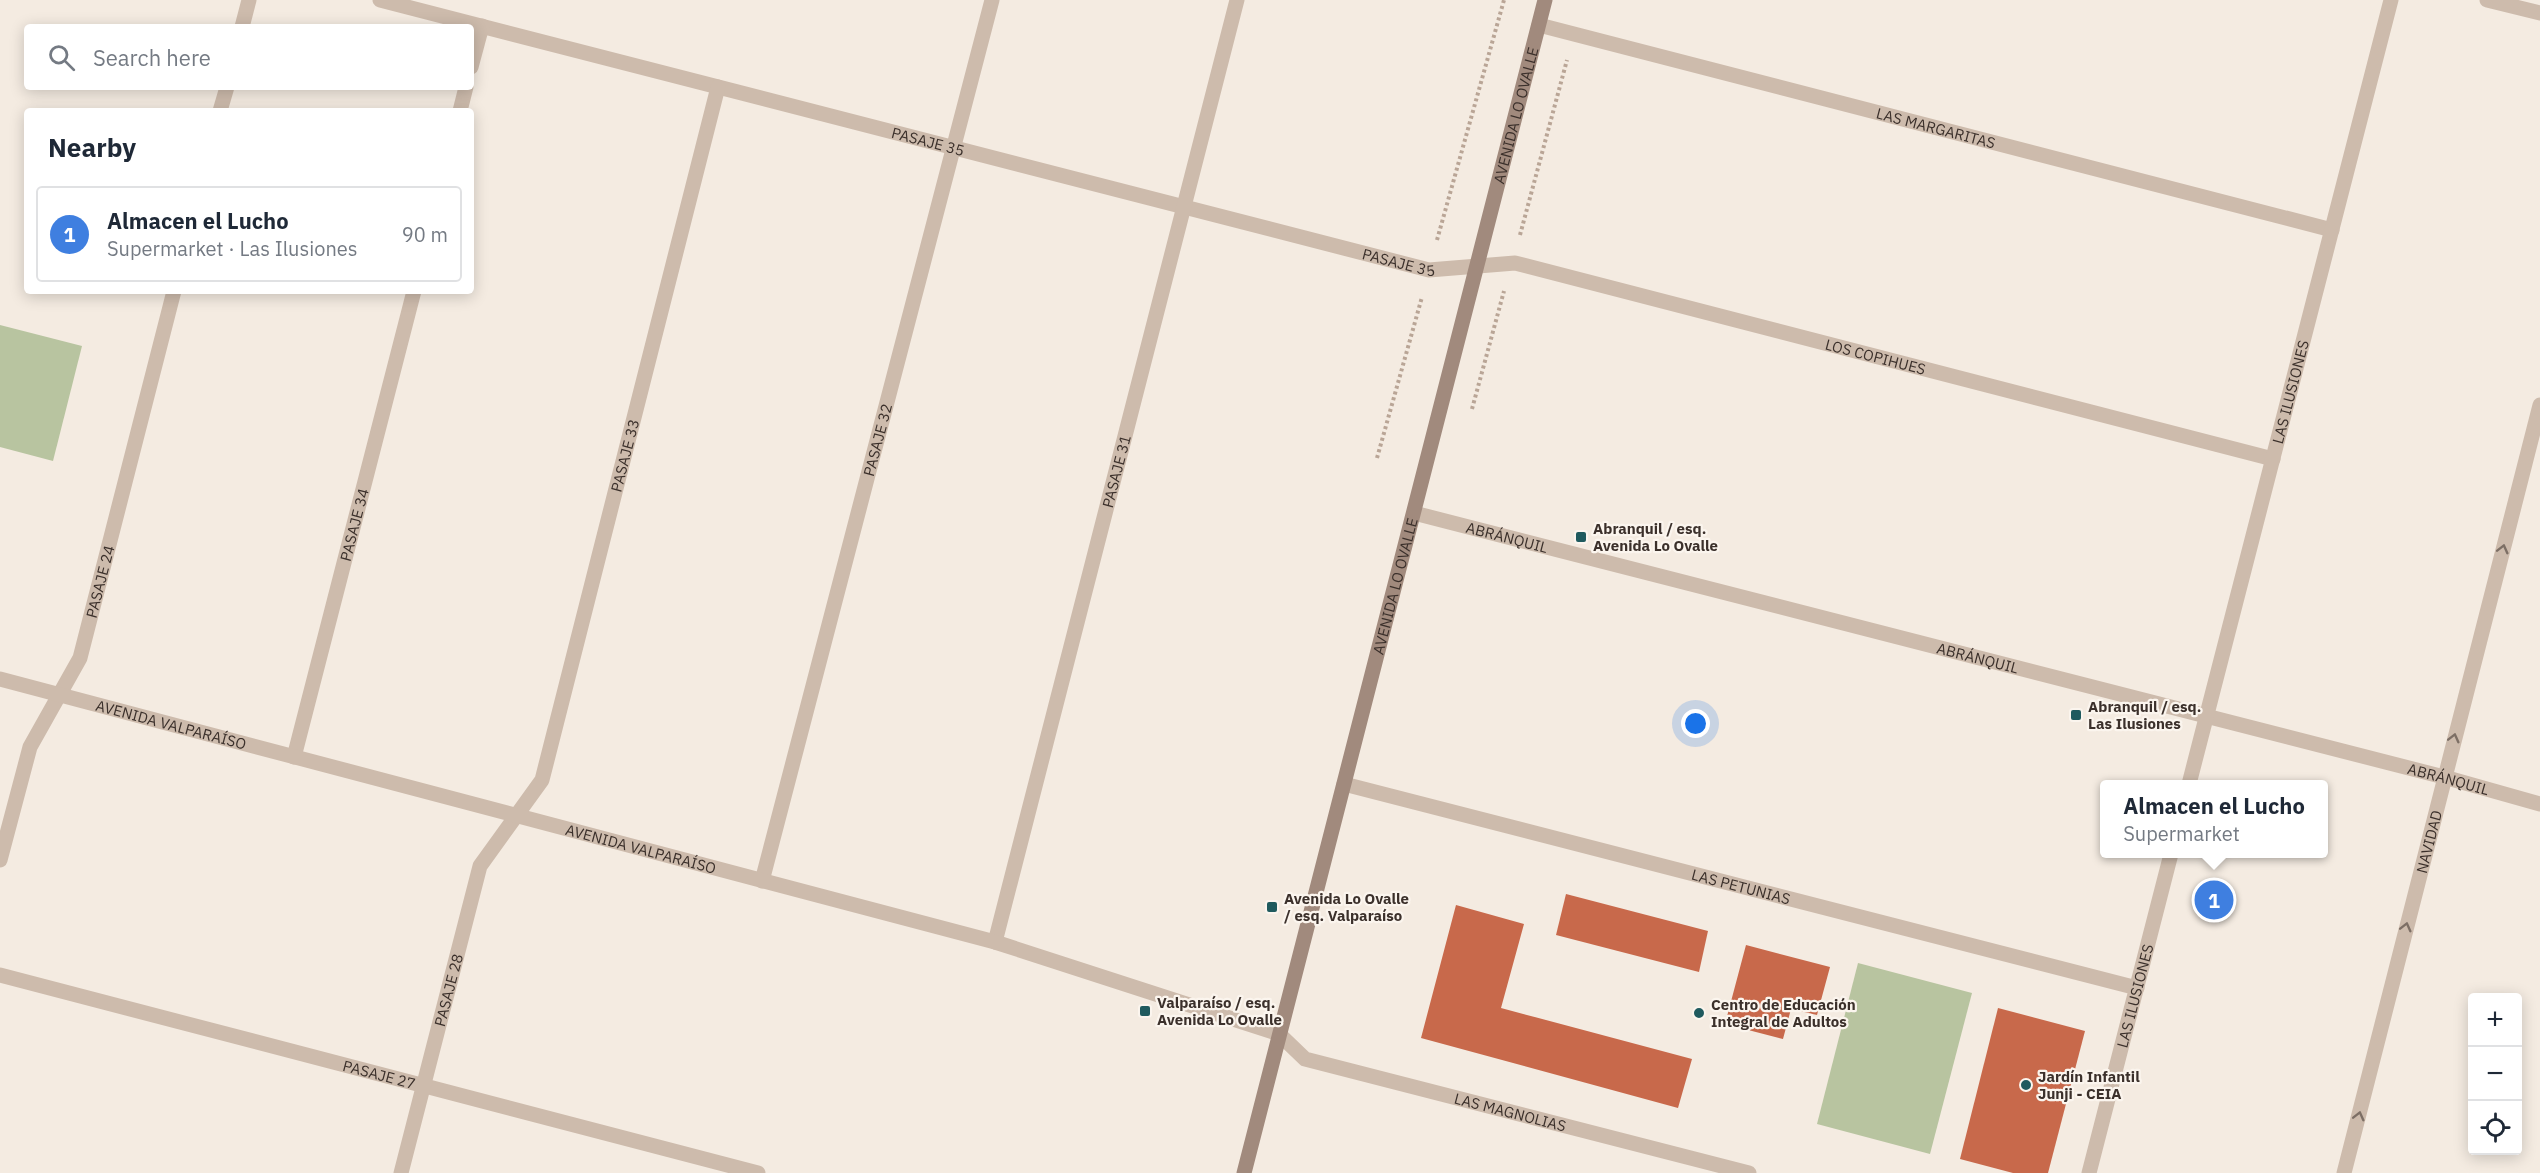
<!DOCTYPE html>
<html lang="en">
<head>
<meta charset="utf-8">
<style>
	:root { --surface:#fff; --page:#f6f6f7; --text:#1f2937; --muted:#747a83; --line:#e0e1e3; --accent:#1f5a5e }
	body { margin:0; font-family:"IBM Plex Sans",sans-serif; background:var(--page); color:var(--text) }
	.controls { position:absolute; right:18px; bottom:18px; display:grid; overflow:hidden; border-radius:6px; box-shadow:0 3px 15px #0003 }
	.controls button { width:54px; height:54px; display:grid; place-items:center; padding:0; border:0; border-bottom:2px solid var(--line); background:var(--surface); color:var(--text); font:30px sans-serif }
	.you { position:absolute; left:1696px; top:724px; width:21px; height:21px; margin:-15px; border:4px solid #fff; border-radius:50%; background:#1a73e8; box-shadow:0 0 0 9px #1a73e833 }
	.badge { display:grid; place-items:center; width:39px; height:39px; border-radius:50%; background:var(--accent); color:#fff; font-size:20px; font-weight:700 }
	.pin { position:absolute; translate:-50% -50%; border:3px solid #fff; box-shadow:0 2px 6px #0006 }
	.popup { position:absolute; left:2100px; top:780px; width:228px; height:78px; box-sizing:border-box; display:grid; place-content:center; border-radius:6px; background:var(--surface); filter:drop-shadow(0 2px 4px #0005); font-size:20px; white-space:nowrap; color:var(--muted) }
	.popup b { font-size:22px; color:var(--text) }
	.popup::after { content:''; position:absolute; left:50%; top:100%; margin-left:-12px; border:12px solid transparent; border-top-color:var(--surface) }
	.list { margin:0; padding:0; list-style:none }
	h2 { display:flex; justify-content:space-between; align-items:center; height:78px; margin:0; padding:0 24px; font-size:26px }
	h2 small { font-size:20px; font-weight:400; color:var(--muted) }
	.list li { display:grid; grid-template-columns:39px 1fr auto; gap:18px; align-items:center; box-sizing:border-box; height:96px; margin:0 12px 12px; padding:0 12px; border:2px solid var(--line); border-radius:6px }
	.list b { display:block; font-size:22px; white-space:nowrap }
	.list p { margin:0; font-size:20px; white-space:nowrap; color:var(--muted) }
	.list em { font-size:20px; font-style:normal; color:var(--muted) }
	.icon { flex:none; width:33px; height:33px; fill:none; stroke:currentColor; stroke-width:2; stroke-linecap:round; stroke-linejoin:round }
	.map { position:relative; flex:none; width:2540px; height:1173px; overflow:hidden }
	.search { position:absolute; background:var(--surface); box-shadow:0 3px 15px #0003; left:24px; top:24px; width:450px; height:66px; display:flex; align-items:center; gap:15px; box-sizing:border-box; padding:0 21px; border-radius:6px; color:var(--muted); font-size:22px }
	.panel { position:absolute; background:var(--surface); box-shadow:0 3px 15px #0003; left:24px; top:108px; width:450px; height:186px; border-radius:6px }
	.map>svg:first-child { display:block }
</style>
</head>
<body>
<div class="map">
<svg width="2540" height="1173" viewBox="0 0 2540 1173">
	<rect width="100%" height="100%" fill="#f4ebe1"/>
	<!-- pitch -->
	<g fill="#b8c4a0">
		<path d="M0,325L82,346L53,461L0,447Z"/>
		<path d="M1858,963L1972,993L1930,1154L1817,1124Z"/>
	</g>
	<!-- building -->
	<g fill="#c8694b">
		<path d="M1566,894L1708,931L1699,972L1556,935Z"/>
		<path d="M1456,905L1524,924L1501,1008L1692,1059L1678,1108L1421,1038Z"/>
		<path d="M1746,945L1830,967L1817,1015L1791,1009L1783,1039L1725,1024Z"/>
		<path d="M1998,1008L2085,1031L2048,1173H2013L1960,1159Z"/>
	</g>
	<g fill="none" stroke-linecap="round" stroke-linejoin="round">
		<!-- path -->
		<g stroke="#b9a596" stroke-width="4" stroke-dasharray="3 3" stroke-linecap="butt">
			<path d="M1520,235L1567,60"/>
			<path d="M1437,240L1504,0"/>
			<path d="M1472,409L1504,291"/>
			<path d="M1377,458L1422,297"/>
		</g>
		<!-- minor -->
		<g stroke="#cdbbac" stroke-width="15">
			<path id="s1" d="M380,0L1429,270L1515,263L2273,459"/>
			<path d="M2487,0L2540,13"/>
			<path id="s2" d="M1539,25L2332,230"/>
			<path d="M242,27L249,0"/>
			<path d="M471,67L482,26"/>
			<path d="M220,111L227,87"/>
			<path d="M460,111L466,87"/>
			<path id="s3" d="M1414,513L2444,777L2540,804"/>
			<path id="s4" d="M294,757L414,291"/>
			<path id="s5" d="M1344,784L2137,988"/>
			<path id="s6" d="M2189,784L2391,0"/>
			<path id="s7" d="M0,860L30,747L80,658L174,291"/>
			<path id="s8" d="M762,881L992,0"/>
			<path id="s9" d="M995,942L1237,0"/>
			<path id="s10" d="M0,975L758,1173"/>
			<path id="s11" d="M1279,1034L1305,1059L1749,1173"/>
			<path id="s12" d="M401,1173L480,866L542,780L718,87"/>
			<path id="s13" d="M2089,1173L2171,854"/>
			<path id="s14" d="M2344,1173L2540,405"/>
		</g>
		<!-- tertiary -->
		<path stroke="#cdbbac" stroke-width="15" id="s15" d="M0,679L995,942L1279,1034"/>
		<!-- secondary -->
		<path stroke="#a18a7d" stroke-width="15" id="s16" d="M1244,1173L1545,0"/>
	</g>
	<!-- one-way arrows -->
	<defs><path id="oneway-chevron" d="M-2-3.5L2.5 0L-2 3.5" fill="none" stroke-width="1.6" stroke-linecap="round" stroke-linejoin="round" transform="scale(1.5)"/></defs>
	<g stroke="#7d6f65">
		<use href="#oneway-chevron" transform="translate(2503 549) rotate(-76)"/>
		<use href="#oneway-chevron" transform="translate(2454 738) rotate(-76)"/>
		<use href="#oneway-chevron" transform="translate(2406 927) rotate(-76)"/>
		<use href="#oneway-chevron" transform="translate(2359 1116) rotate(-76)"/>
	</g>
	<!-- markers -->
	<g fill="#1f5a5e" stroke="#fbf5ee" stroke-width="2">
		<rect x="1575" y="531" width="12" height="12" rx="3"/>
		<rect x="2070" y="709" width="12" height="12" rx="3"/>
		<rect x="1266" y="901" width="12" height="12" rx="3"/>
		<rect x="1139" y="1005" width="12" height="12" rx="3"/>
		<circle cx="1699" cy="1013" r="6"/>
		<circle cx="2026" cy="1085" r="6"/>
	</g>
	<g text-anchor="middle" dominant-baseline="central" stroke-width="4.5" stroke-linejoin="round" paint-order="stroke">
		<!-- street labels -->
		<g font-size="15" fill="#3b302b" stroke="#fbf5ee">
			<text stroke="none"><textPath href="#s16" startOffset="1092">AVENIDA LO OVALLE</textPath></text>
			<text stroke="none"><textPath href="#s2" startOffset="410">LAS MARGARITAS</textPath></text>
			<text stroke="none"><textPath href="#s1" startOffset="566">PASAJE 35</textPath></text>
			<text stroke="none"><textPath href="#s1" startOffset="1052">PASAJE 35</textPath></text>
			<text stroke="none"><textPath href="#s1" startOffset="1542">LOS COPIHUES</textPath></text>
			<text stroke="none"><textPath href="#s6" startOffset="405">LAS ILUSIONES</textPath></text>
			<text stroke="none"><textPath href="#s8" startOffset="456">PASAJE 32</textPath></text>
			<text stroke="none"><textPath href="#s12" startOffset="758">PASAJE 33</textPath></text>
			<text stroke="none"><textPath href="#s9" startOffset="486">PASAJE 31</textPath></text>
			<text stroke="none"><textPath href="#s4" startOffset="240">PASAJE 34</textPath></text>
			<text stroke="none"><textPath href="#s3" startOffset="96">ABRÁNQUIL</textPath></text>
			<text stroke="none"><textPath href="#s7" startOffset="298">PASAJE 24</textPath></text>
			<text stroke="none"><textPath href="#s16" startOffset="606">AVENIDA LO OVALLE</textPath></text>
			<text stroke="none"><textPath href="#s3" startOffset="582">ABRÁNQUIL</textPath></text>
			<text stroke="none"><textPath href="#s15" startOffset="177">AVENIDA VALPARAÍSO</textPath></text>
			<text stroke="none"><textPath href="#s3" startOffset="1068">ABRÁNQUIL</textPath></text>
			<text stroke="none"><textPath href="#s14" startOffset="342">NAVIDAD</textPath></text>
			<text stroke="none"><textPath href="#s15" startOffset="663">AVENIDA VALPARAÍSO</textPath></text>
			<text stroke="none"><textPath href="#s5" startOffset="410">LAS PETUNIAS</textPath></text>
			<text stroke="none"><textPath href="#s12" startOffset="189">PASAJE 28</textPath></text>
			<text stroke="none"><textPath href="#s13" startOffset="183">LAS ILUSIONES</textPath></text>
			<text stroke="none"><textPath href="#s10" startOffset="392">PASAJE 27</textPath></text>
			<text stroke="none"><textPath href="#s11" startOffset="248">LAS MAGNOLIAS</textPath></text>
		</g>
		<!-- poi labels -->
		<g font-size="15" font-weight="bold" fill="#3b302b" stroke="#fbf5ee" text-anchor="start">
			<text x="1593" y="528">Abranquil / esq.<tspan x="1593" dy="17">Avenida Lo Ovalle</tspan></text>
			<text x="2088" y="706">Abranquil / esq.<tspan x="2088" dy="17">Las Ilusiones</tspan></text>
			<text x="1284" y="898">Avenida Lo Ovalle<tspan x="1284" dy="17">/ esq. Valparaíso</tspan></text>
			<text x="1157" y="1002">Valparaíso / esq.<tspan x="1157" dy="17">Avenida Lo Ovalle</tspan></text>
			<text x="1711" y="1004">Centro de Educación<tspan x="1711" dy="17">Integral de Adultos</tspan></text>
			<text x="2038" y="1076">Jardín Infantil<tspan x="2038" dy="17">Junji - CEIA</tspan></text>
		</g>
	</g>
</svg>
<div class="controls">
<button>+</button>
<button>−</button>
<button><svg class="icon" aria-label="locate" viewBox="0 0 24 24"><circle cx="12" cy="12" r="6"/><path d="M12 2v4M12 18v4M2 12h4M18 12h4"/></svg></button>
</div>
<div class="you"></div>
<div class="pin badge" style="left:2214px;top:900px;background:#3f7fe0">1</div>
<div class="popup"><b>Almacen el Lucho</b>Supermarket</div>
<div class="search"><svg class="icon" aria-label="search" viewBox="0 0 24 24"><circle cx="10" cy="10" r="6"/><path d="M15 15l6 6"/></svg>Search here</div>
<section class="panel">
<h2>Nearby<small></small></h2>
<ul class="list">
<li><span class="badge" style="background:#3f7fe0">1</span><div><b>Almacen el Lucho</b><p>Supermarket · Las Ilusiones</p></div><em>90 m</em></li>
</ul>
</section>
</div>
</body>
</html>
